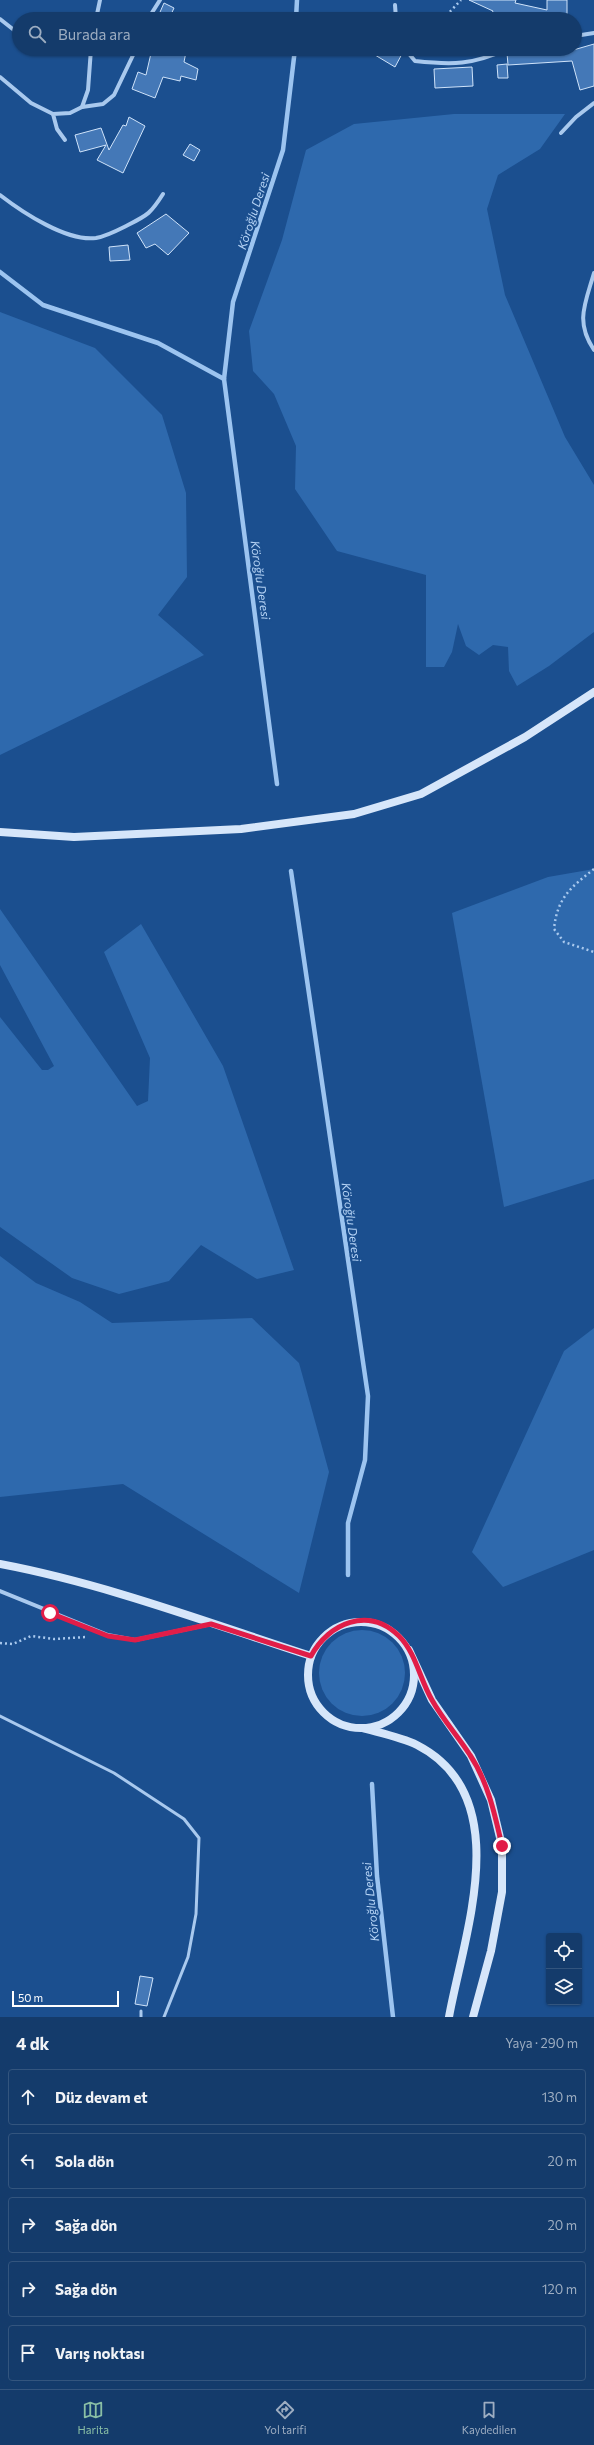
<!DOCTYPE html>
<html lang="tr">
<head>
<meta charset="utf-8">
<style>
	:root { --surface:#143b6b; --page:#1d4271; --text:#f1f3f6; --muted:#9dadc1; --line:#33557e; --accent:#8abfa5 }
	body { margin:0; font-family:Commissioner,sans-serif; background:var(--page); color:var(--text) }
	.controls { position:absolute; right:12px; bottom:12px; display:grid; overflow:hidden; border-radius:4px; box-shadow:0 1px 3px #0004 }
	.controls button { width:36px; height:36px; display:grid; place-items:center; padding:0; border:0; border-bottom:1px solid var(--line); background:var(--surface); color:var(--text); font:20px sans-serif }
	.scale { position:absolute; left:12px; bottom:10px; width:107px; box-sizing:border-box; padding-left:4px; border:2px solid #fff; border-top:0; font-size:11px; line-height:14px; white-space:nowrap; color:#fff; -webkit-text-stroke:3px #1b4f8f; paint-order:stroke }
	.stop { position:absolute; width:12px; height:12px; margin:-9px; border:3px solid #e11d48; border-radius:50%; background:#fff }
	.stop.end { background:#e11d48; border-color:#fff; box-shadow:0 1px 4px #0008 }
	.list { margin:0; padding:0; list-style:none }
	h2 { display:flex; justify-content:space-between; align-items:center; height:52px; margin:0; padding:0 16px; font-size:17px }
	h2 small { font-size:13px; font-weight:400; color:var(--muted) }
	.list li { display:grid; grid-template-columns:26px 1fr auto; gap:12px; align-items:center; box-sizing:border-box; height:56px; margin:0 8px 8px; padding:0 8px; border:1px solid var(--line); border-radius:4px }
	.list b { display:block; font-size:15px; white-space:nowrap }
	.list em { font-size:13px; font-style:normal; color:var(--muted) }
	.icon { flex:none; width:22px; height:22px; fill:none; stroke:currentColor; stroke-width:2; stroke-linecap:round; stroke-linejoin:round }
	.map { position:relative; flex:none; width:594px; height:2017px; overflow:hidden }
	.search { position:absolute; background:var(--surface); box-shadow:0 1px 3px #0004; left:12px; right:12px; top:12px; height:44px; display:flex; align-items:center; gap:10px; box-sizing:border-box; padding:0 14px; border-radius:22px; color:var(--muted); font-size:15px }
	.sheet { height:372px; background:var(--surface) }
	nav { display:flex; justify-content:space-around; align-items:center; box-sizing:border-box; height:56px; border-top:1px solid var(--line); background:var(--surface); font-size:11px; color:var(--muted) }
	nav a { display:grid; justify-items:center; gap:2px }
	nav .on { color:var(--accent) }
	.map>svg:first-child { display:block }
</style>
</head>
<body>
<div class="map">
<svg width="594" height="2017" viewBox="0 0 594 2017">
	<rect width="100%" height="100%" fill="#1b4f8f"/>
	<!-- green -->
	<g fill="#2e69ad">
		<path d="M454,114H565L540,149L498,175L487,209L505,295L565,437L594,485V632L549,666L517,686L509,671L508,647L493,645L479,655L466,646L458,624L452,652L444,667H426V575L337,551L295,489L296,446L274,394L253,371L249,331L282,240L306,150L354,124Z"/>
		<path d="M0,312L95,348L162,415L186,493L187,577L158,615L204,655L0,755Z"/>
		<path d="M594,869V1179L504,1207L452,913L548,877Z"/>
		<path d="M0,909L137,1106L148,1101L150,1058L104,952L141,924L223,1066L294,1270L257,1279L201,1245L169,1281L119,1294L72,1278L0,1227V1017L42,1070H48L54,1066L0,965Z"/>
		<path d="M0,1256L36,1283L80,1302L112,1323L252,1318L299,1363L329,1472L299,1593L123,1484L0,1497Z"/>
		<path d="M594,1328V1550L503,1587L472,1552L564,1351Z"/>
		<circle cx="362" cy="1673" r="43"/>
	</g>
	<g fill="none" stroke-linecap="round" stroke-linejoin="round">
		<!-- stream -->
		<g stroke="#9cc4f0" stroke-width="4.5">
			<path d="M296,19L297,0"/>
			<path d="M0,272L43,305L158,343L224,379"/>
			<path d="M277,784L224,379L233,302L283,150L295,49"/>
			<path d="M291,871L368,1396L365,1460L348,1523V1575"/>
			<path d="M372,1784L377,1876L393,2017"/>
		</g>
	</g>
	<!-- building -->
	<g fill="#4478b7" stroke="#cfe3fa">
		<path d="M469,0H516L515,3L547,10V0H567V19H499L491,16L493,11Z"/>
		<path d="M164,3L174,8L169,19H157Z"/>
		<path d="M594,44V86L580,90L572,61L508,65L507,53L510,51L556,49V55Z"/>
		<path d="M152,49H176L186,52L184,62L198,69L196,80L181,76L180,81L163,77L155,98L132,89L138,72L146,75Z"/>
		<path d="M365,49H402L403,52L395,67Z"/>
		<path d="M507,64L508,78H498L497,65Z"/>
		<path d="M472,67L473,86L435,88L434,69Z"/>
		<path d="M129,117L145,126L123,173L97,160L106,145L80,152L75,135L101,128L109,150L123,125L126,126Z"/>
		<path d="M190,144L200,150L194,161L183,155Z"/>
		<path d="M166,214L189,233L168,255L155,244L146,248L137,233Z"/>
		<path d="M128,245L130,260L110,261L109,247Z"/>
		<path d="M140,1976L153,1978L147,2006L135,2004Z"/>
	</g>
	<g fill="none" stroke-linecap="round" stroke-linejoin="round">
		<!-- path -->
		<g stroke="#a9c9ee" stroke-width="2.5" stroke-dasharray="2 3" stroke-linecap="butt">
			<path d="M443,19L461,0"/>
			<path d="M594,869C571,887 557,898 554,929L564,942L594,952"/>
			<path d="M0,1643L13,1644L31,1636L54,1639L87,1637"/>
		</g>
		<!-- service -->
		<g stroke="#a9c9ee" stroke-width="3">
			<path d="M0,1716L114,1773L184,1819L199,1838L196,1914L188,1957L164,2017"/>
			<path d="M141,2011V2017"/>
		</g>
		<!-- minor -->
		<g stroke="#a9c9ee" stroke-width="4">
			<path d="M395,5L396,19"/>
			<path d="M0,19L19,34"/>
			<path d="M96,19L100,0"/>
			<path d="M148,19L160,0"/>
			<path d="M575,36L594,33"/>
			<path d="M405,49L415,61C452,65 473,65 507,49"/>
			<path d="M0,77L31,103L53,114"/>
			<path d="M82,107L103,104L114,95L136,49"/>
			<path d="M561,133L576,117L594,103"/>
			<path d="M65,140L57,129L53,114L70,113L82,107L88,90L91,49"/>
			<path d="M0,195C22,212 67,242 96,238C107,236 118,230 128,225C148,215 151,213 163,194"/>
			<path d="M594,273C585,304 575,322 594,350"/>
			<path d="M0,1591L108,1635L135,1640L211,1624"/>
		</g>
		<!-- secondary -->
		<g stroke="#d6e6fa" stroke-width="8">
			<path d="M0,832L74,837L241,829L354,814L421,794L525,737L594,692"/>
			<path d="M0,1564C106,1584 209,1623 311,1656"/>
			<circle cx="361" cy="1675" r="53"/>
			<path d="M409,1650L432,1700L471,1756L491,1800L502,1846V1892L491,1951L473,2017"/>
			<path d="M362,1728C380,1733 401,1737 417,1745C517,1796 464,1934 449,2017"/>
		</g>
	</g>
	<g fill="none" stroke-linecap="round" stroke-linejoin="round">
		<!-- route -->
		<path stroke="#e11d48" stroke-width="5" d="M50,1613L108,1636L135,1640L211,1624L311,1656C329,1623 368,1606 399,1636C416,1653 420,1680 432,1700C443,1720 458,1736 470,1755C488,1782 495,1815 502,1846"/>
	</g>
	<g text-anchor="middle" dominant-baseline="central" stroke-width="4" stroke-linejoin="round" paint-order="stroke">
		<!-- water labels -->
		<g font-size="12" font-style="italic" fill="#b5d3f5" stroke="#1b4f8f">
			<text transform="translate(253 211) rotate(-72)">Köroğlu Deresi</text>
			<text transform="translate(261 580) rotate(82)">Köroğlu Deresi</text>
			<text transform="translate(352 1222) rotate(82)">Köroğlu Deresi</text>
			<text transform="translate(370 1902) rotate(-96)">Köroğlu Deresi</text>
		</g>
	</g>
</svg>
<div class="controls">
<button><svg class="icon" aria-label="locate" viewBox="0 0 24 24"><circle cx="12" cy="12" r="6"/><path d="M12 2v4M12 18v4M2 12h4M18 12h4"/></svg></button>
<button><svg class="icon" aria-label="layers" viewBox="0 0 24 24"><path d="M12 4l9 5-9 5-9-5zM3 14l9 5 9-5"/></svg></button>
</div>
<div class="scale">50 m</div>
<div class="stop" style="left:50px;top:1613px"></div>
<div class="stop end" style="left:502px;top:1846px"></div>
<div class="search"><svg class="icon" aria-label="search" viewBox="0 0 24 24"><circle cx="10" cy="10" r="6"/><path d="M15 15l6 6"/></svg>Burada ara</div>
</div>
<section class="sheet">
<h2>4 dk<small>Yaya · 290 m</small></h2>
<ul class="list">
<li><svg class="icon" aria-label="ahead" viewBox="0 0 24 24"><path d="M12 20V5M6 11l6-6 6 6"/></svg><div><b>Düz devam et</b></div><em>130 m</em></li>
<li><svg class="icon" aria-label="left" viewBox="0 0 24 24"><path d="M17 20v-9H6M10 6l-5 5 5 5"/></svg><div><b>Sola dön</b></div><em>20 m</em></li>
<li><svg class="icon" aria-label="right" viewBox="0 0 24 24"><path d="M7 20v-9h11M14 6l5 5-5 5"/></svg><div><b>Sağa dön</b></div><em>20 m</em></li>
<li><svg class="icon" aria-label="right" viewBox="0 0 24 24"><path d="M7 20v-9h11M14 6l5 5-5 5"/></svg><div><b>Sağa dön</b></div><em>120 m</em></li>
<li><svg class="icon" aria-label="arrive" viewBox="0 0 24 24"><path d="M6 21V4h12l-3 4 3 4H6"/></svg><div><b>Varış noktası</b></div></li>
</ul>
</section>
<nav>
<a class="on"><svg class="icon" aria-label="map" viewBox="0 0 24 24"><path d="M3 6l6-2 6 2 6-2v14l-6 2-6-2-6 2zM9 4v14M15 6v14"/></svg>Harita</a>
<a><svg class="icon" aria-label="directions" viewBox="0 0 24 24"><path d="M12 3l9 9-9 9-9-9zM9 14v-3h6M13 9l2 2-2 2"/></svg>Yol tarifi</a>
<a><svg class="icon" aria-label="saved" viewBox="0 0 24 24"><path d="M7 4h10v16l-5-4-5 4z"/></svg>Kaydedilen</a>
</nav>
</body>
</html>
